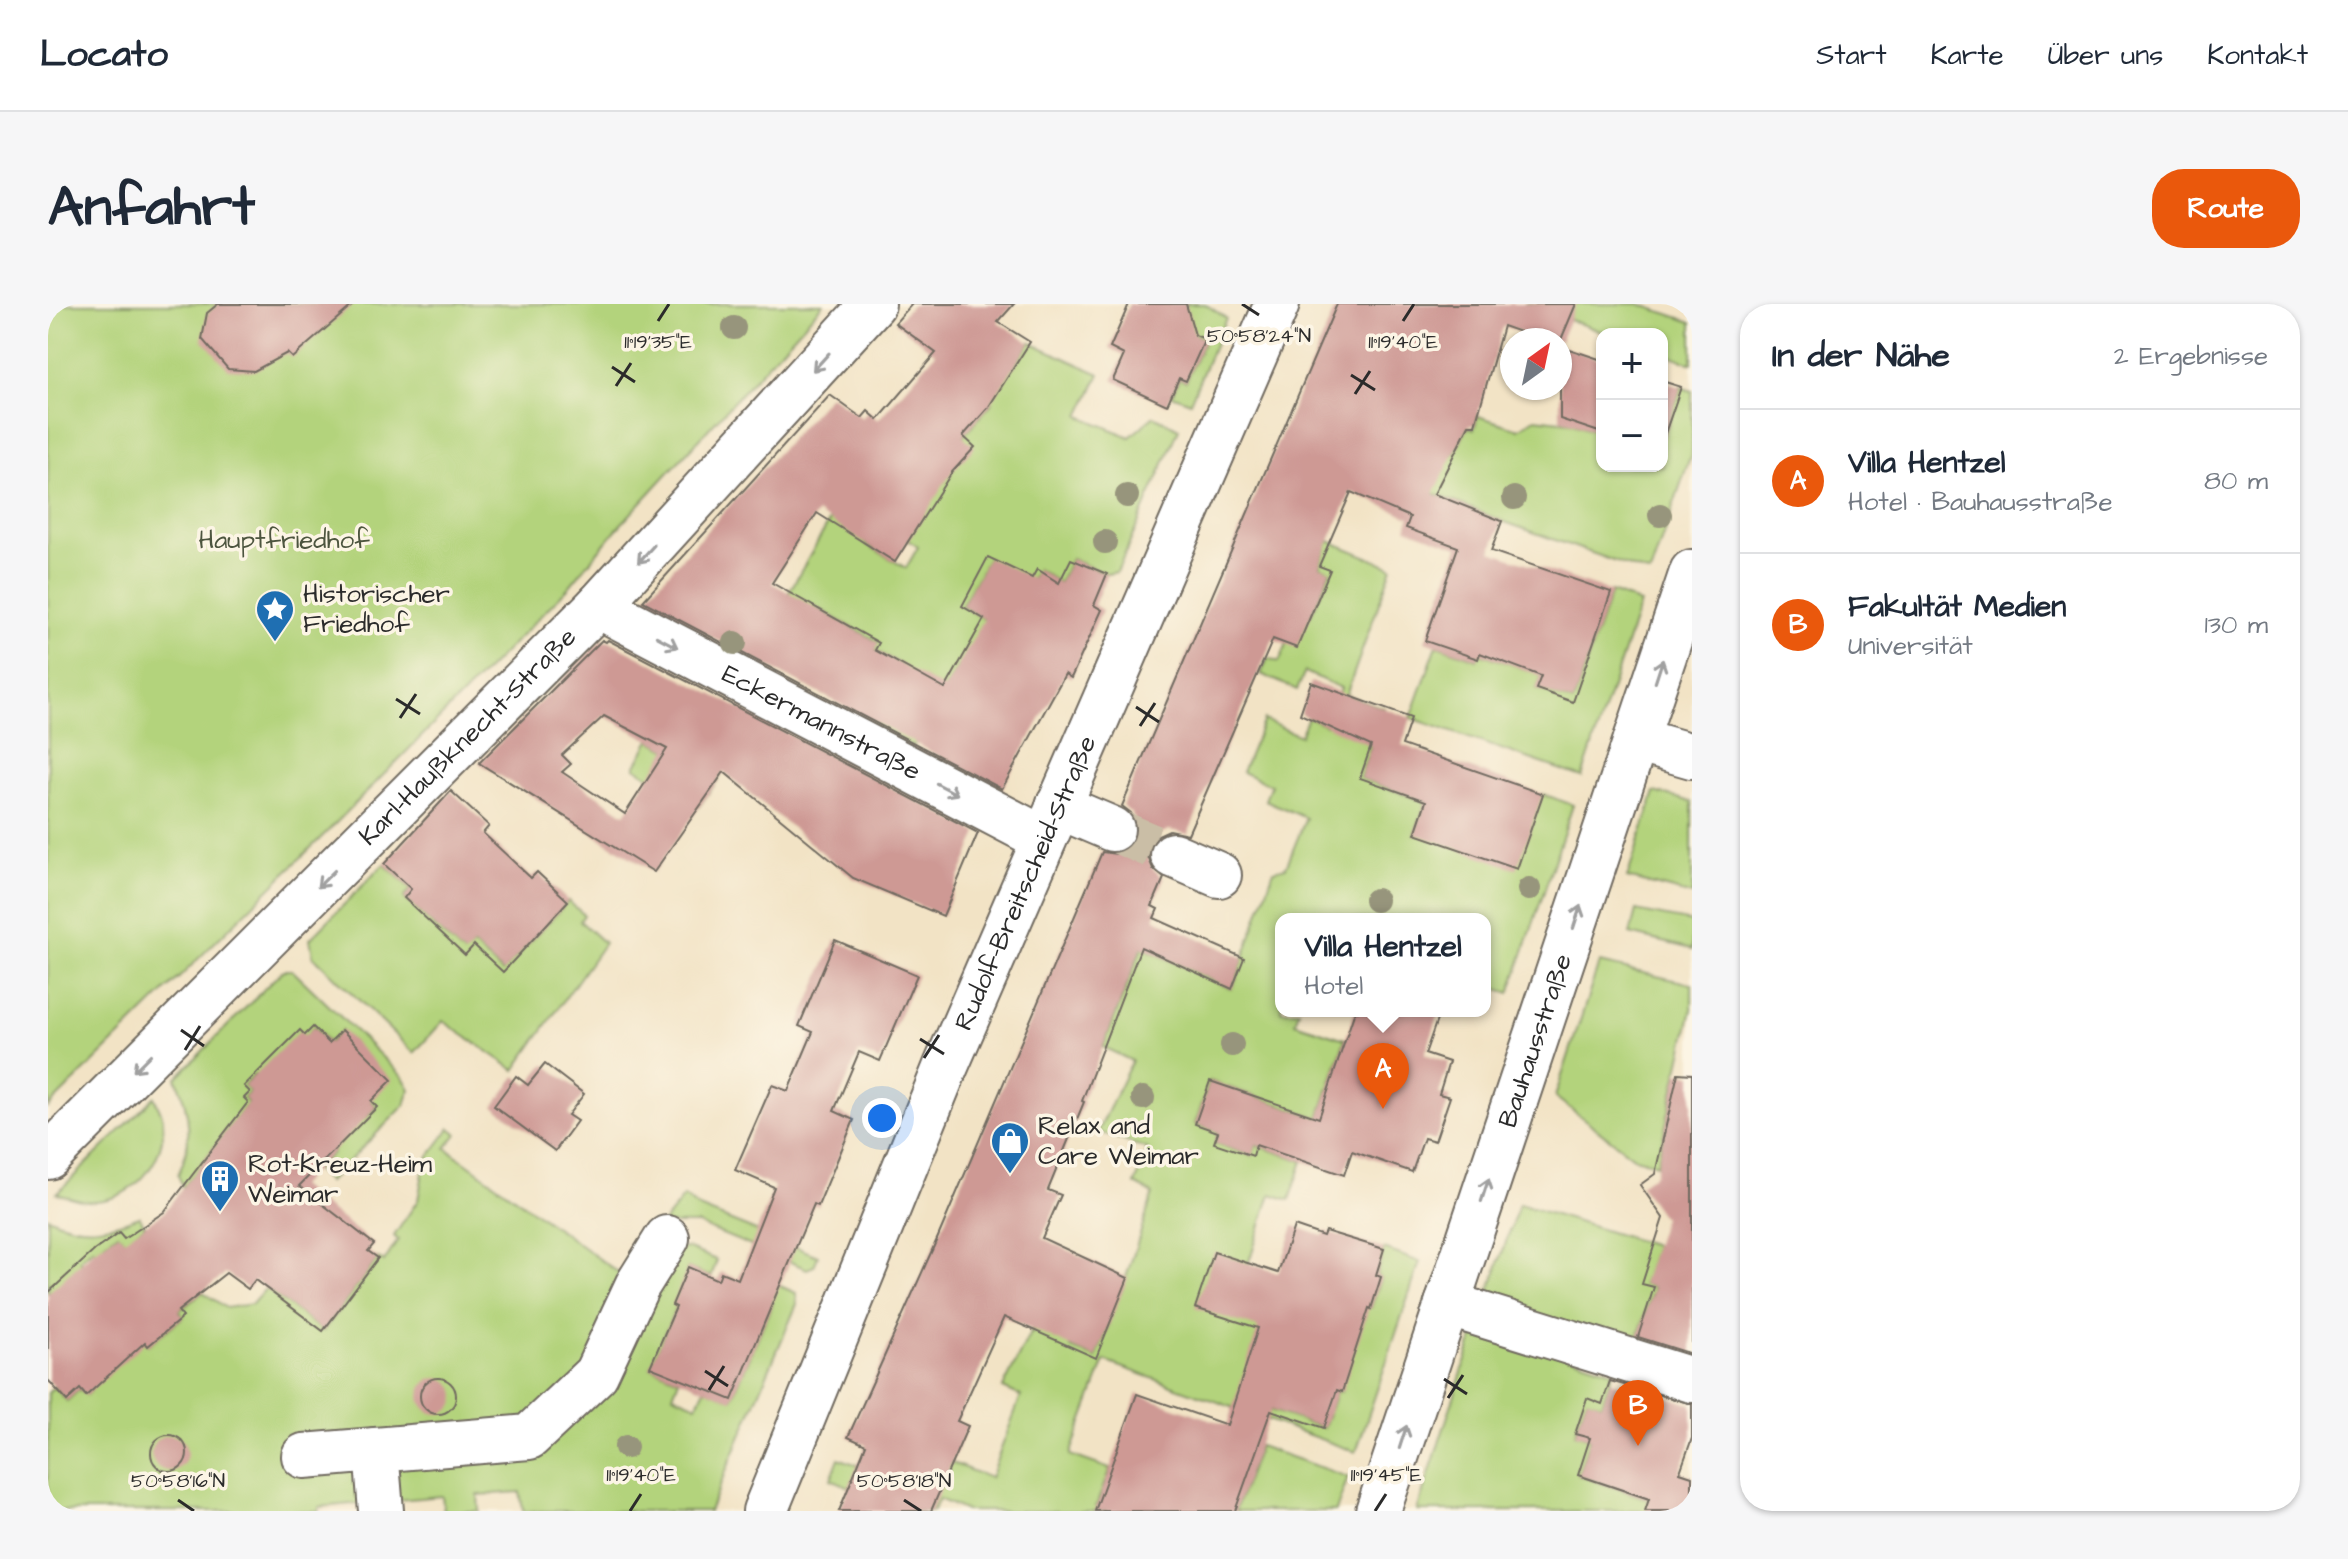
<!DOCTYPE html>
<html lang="de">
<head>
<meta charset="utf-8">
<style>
	:root { --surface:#fff; --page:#f6f6f7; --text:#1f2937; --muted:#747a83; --line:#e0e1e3; --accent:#ea580c }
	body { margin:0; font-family:"Architects Daughter",sans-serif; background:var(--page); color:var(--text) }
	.controls { position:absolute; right:24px; top:24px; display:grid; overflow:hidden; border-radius:16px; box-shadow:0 2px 6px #0004 }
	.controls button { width:72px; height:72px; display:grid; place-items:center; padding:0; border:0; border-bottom:2px solid var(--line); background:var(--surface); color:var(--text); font:40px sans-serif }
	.compass { position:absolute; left:1452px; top:24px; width:72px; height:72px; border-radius:50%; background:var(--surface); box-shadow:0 2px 6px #0004; rotate:33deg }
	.you { position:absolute; left:834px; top:814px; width:28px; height:28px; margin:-20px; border:6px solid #fff; border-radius:50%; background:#1a73e8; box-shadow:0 0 0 12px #1a73e833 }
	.badge { display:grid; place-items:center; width:52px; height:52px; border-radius:50%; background:var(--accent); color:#fff; font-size:26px; font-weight:700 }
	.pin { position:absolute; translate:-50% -66px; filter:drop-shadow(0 2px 4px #0008) }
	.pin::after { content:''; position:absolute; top:42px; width:28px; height:24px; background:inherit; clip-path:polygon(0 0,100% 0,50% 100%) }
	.popup { position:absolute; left:1227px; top:609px; width:216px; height:104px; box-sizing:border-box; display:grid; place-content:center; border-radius:16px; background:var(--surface); filter:drop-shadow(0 2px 6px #0005); font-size:26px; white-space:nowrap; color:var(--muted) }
	.popup b { font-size:30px; color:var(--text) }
	.popup::after { content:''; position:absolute; left:50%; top:100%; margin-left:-16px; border:16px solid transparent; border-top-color:var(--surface) }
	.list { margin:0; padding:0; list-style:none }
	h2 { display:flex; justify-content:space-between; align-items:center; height:104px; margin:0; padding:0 32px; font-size:34px }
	h2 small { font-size:26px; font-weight:400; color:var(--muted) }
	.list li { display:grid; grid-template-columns:52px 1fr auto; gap:24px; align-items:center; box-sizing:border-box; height:144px; padding:0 32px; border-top:2px solid var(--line) }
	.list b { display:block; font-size:30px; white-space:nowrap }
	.list p { margin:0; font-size:26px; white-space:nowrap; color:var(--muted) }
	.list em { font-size:26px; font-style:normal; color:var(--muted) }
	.map { position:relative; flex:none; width:1644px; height:1207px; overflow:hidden; border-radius:32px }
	header { display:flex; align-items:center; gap:48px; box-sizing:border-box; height:112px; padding:0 40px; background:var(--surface); border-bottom:2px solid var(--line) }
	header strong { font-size:38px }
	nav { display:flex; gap:44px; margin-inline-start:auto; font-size:28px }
	.intro { display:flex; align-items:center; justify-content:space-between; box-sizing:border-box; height:192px; padding:0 48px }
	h1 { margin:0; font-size:56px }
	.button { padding:20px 36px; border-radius:32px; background:var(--accent); color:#fff; font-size:28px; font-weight:700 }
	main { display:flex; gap:48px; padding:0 48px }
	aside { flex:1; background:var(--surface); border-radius:32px; box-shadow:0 2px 6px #0004 }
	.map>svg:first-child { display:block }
</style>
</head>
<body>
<header>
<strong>Locato</strong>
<nav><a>Start</a><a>Karte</a><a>Über uns</a><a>Kontakt</a></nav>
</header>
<div class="intro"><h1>Anfahrt</h1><a class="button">Route</a></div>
<main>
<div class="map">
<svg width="1644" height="1207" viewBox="0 0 1644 1207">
	<rect width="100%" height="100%" fill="#fcf5e5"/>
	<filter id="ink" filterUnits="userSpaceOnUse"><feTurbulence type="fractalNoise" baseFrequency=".0125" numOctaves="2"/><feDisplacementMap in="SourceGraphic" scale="16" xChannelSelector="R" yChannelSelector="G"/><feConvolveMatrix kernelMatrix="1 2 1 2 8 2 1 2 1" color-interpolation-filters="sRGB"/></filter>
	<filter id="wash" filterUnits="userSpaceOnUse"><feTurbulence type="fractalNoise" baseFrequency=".006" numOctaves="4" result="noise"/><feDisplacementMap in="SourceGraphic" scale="32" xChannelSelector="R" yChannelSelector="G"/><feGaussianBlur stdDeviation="1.8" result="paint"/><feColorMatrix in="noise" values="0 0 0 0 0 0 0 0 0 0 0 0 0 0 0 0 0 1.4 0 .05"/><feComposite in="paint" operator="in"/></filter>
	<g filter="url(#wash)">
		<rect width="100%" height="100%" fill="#f2e3c5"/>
		<!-- green -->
		<g fill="#b3d37b" stroke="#6f7f53" stroke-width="2" fill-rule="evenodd">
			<path d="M0,0H775L567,227L521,283L289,518L0,803Z"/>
			<path d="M1138,0H1157L1178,14L1142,98L1124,91L1131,74L1138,77L1157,35L1133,25Z"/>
			<path d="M1476,0H1591L1644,18V59L1614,49V30H1561Z"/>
			<path d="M982,38L1052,70L1032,112L1082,133L1106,112L1131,125L1069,268L1059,270L1023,255L1011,279L989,265L979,283L940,254L914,302L970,335L911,361L865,443L822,419L853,361L827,346L830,338L769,304L736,297L786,209L821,242L858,264L870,243L860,236L915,132L944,99L893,52L966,62Z"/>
			<path d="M1633,83L1644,87V147L1602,270L1454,217L1372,184L1406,150L1420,123L1426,125L1430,112L1471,125L1487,114L1522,118L1554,129V162H1614V138Z"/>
			<path d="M1281,237L1344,263L1298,391L1336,404L1312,474L1378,498L1367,530L1495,490L1525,501L1462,689L1437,681V615H1233V707H1251L1247,719L1297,735L1271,814L1162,777L1147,820L1170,828L1167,839L1204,852L1208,841L1255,857L1242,896L1223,890L1197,970L1210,996L1216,1104L1276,1124L1289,1086L1293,1088L1316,1003L1323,1004L1333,974L1328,971L1336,945L1372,958L1308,1148L1057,1057L1022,1151L1062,1165L1048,1202L1060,1207H918L891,1195L885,1207H858L783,1175L791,1154L825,1167L904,1159L942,1174L973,1092L955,1084L990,1013L1073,989L1105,890L1087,880L1100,845L1050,828L1084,757L1055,743L1094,643L1183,685L1189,673L1226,566L1238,563L1258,514L1217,496L1223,481L1194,468L1216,416L1252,432L1260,413L1277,421L1293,384L1257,368L1249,386L1213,370L1220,354L1231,358L1252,310L1262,313L1282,267L1271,262ZM1035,1011L1061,1020L1048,1054L1023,1044Z"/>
			<path d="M1563,288L1592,299L1534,473L1363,414L1389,341L1429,355L1432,349L1494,371L1489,385L1525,398Z"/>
			<path d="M602,436L672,473L650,504L587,463Z"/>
			<path d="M1607,488L1644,498V591L1579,574Z"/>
			<path d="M336,560L363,585L356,594L416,650L426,641L454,668L520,597L536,611L532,617L556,639L467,766L395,717L366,749L265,652L262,635Z"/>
			<path d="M1588,607L1644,618V645L1582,630Z"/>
			<path d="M1551,659L1644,680V705L1609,860L1587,854L1507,793Z"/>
			<path d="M235,666H244L355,773L362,785L357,801L280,878L261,859H274L285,848L279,840L317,815L329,804L323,797L293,727L281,739L266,723L213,778L206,771L196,781L202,788L196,794L200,799L135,884L130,871C146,837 142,808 128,774Z"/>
			<path d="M106,793C109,800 114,808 115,816C119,858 83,900 39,897C29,896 18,892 9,889Z"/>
			<path d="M402,824L409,830L398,844L589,982L625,946L639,944L669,956L663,973L640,964L628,1003L603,1063L631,1075L625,1091L649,1101L657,1084L684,1095L725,998L700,968L748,989L749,1000L661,1207H475L472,1188L430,1191L431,1207H396L394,1192L271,1203V1207H0V1089L6,1083L19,1097L32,1085L38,1091L94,1035L100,1041L135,1013L131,1007L155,988L178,1004L204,1000L218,984L275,1027L330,954L336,958L350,936L346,932L370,896L377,858Z"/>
			<path d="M636,893L651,904L770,952L766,962L759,965L650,920H614Z"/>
			<path d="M1471,900L1607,942L1595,980L1606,983L1589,1036L1540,1034L1437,1000Z"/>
			<path d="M91,912L97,921L77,937L70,929L56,940L52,953L45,945L32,956L38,965L0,989V913C31,929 60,925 91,912Z"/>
			<path d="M1429,1022L1565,1067L1554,1100L1539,1095L1527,1129L1542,1134L1530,1171L1601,1195V1207H1369Z"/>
			<path d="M1211,1142L1300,1173L1288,1207H1187Z"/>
		</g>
		<g id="blocks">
			<!-- building -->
			<g fill="#ce9994" fill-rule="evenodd">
				<path d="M170,0H306L244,54L239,49L206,67L180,65L154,35L159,9Z"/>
				<path d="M864,0H966L950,18L982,38L940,104L915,132L927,143L904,168L847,258L769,209L724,279L831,339L827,346L897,385L936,315L914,302L940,253L984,274L989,265L1011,279L1023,255L1059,270L1046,301L1054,306L1023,374L1017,370L954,485L595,297L782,91L814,114L820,107L830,116L888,49L847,19Z"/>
				<path d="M1081,0H1138L1147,31L1157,35L1138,77L1131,74L1119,101L1065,76L1076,51L1062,44Z"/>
				<path d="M1289,0H1528L1512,38V36H1495L1455,22L1427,121H1421L1386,190L1454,217L1443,247L1563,288L1525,398L1488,385L1493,372L1432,349L1430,355L1377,337L1410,243L1358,224L1362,213L1303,188L1271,262L1282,266L1249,344L1225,335L1140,530L1121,526L1110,531L1102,542L1100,553L1105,565L1116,574L1104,602L1110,605L1106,614L1196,654L1184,685L1093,643L1034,797L1036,798L1000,886L1013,891L994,934L1080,974L1048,1054L956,1013L909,1117L920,1122L883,1207H791L818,1141L800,1133L890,933L1054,548L1068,550L1080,544L1087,535L1089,521L1083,509L1074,502Z"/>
				<path d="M1512,42L1554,56V129L1512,115Z"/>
				<path d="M1614,77L1633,83L1614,138Z"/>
				<path d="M554,336L558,338L560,336L930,529L895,612L805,574L676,468L606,568L431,459ZM556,412L619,445L577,510L514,468L523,460L514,451Z"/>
				<path d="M1263,378L1363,414L1354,441L1495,490L1469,565L1367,530L1378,497L1312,474L1323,442L1252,410Z"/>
				<path d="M403,487L441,522L435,529L483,574L489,568L520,597L455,668L426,641L417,651L356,594L363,585L336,560Z"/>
				<path d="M787,636L869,671L832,757L811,748L786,807L806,816L770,902L766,900L684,1096L602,1063L628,1003L624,1001L640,963L670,976L673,968L690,975L726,883L687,866L724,781L740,787L765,728L751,722Z"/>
				<path d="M1307,707H1392L1377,750L1401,758L1391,790L1402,793L1387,837L1376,834L1364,868L1304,847L1296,871L1208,841L1205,852L1166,839L1170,828L1147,820L1162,777L1271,814Z"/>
				<path d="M265,723L281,739L294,726L344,776L323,797L329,803L251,882L326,940L320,947L330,954L275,1027L207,976L200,985L178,969L130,1007L135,1013L100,1042L97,1038L38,1092L32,1085L19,1097L0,1076V989L47,946L71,929L76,935L116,908L200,798L196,794L202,788L196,782L252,726L257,731Z"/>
				<path d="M497,760L536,790L520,811L529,817L507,847L446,802L468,772L480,781Z"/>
				<path d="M1630,769L1644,770V1050L1590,1033L1606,983L1594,980L1615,914L1592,881L1607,870Z"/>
				<path d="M1246,922L1275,932L1277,927L1336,945L1328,971L1333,973L1323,1005L1321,1004L1294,1088L1289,1086L1276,1124L1223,1106L1187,1207H1047L1089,1090L1179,1121L1210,1024L1147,1004L1166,948L1230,969Z"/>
				<circle cx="390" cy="1092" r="18"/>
				<path d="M1562,1077L1644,1100V1134L1632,1168L1644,1172V1207H1597L1601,1195L1530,1171L1542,1134L1527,1130L1539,1094L1554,1100Z"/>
				<circle cx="121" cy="1149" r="18"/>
			</g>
		</g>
	</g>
	<g filter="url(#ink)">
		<use href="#blocks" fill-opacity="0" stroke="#716b61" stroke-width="2"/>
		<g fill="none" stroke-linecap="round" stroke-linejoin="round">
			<!-- minor-tunnel -->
			<path stroke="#cabea6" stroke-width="44" stroke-dasharray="44 22" stroke-linecap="butt" d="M1064,525L1125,551"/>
			<!-- minor casing -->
			<g stroke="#716b61" stroke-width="48">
				<g id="minor">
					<path id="s1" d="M550,302L996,535"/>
					<path d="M1588,436L1644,452"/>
					<path d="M1010,502L1064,525"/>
					<path d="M1125,551L1171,571"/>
					<path id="s2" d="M0,853L550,302L825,0"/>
					<path d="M1399,1000L1644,1076"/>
					<path d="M328,1146L333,1207"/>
					<path d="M256,1152L481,1133L548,1070L589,982L619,934"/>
					<path id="s3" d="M717,1207L898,762L1229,0"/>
					<path id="s4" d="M1330,1207L1644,268"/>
				</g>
			</g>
			<!-- minor -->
			<use href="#minor" stroke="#fff" stroke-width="44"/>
		</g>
		<!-- trees -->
		<g fill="#97957b">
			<circle cx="686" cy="24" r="12"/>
			<circle cx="1079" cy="192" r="12"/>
			<circle cx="1466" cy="194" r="12"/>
			<circle cx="1612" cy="211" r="12"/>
			<circle cx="1057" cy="238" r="12"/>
			<circle cx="687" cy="339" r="12"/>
			<circle cx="1481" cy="585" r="12"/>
			<circle cx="1328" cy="596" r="12"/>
			<circle cx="1184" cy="741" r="12"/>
			<circle cx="1095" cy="794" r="12"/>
			<circle cx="578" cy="1143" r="12"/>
		</g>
		<!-- one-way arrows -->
		<defs><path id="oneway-shaft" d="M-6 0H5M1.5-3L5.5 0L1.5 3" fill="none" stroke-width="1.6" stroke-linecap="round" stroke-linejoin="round" transform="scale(2)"/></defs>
		<g stroke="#a0a0a0">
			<use href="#oneway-shaft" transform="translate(773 58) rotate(132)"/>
			<use href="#oneway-shaft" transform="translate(598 250) rotate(132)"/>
			<use href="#oneway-shaft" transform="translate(619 338) rotate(28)"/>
			<use href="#oneway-shaft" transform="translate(1611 367) rotate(-72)"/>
			<use href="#oneway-shaft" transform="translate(899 485) rotate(28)"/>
			<use href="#oneway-shaft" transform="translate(278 575) rotate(135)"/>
			<use href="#oneway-shaft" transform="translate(1529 613) rotate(-72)"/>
			<use href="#oneway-shaft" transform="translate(94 759) rotate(135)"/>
			<use href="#oneway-shaft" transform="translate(1437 886) rotate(-72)"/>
			<use href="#oneway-shaft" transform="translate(1355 1133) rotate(-72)"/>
		</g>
	</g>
	<!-- ticks -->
	<path fill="none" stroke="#2b2b2b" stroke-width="3" d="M1194,0L1211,11M610,17L621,0M1355,17L1366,0M564,63L587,78M1303,71L1327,86M568,82L583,59M1307,90L1322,67M348,395L372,410M1088,403L1111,418M352,414L368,390M1092,422L1107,399M133,726L156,742M872,735L896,750M137,746L152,722M876,754L891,731M657,1067L680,1082M1396,1075L1419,1090M661,1086L676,1062M1400,1094L1415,1071M130,1196L146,1207M856,1196L873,1207M582,1207L593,1190M1327,1207L1338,1190"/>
	<!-- icons -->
	<defs>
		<g id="sight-pin" transform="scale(2)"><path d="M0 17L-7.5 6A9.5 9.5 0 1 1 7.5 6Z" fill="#1f6fb2" stroke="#fcf5e5"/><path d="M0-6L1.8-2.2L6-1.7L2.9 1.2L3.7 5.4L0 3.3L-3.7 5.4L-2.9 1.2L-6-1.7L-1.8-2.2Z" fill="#fff"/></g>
		<g id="shop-pin" transform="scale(2)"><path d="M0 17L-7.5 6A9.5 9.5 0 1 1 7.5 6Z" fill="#1f6fb2" stroke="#fcf5e5"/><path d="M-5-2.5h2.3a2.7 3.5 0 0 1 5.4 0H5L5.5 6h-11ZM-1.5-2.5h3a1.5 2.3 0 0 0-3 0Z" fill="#fff"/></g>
		<g id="building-pin" transform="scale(2)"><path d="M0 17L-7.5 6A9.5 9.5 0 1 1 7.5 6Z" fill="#1f6fb2" stroke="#fcf5e5"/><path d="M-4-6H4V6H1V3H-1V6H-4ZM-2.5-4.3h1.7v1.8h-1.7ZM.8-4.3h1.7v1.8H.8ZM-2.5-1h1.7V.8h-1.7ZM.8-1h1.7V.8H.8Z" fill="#fff"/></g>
	</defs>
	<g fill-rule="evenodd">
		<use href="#sight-pin" x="227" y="305"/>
		<use href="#shop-pin" x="962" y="837"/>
		<use href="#building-pin" x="172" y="875"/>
	</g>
	<g text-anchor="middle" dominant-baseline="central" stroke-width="7" stroke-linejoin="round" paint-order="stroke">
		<!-- park labels -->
		<g font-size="26" fill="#4d553f" stroke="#fcf5e5">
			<text x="236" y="236">Hauptfriedhof</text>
		</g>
		<!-- poi labels -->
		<g font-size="26" fill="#2b2b2b" stroke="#fcf5e5" text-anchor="start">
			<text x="255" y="290">Historischer<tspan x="255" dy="30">Friedhof</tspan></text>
			<text x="990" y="822">Relax and<tspan x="990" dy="30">Care Weimar</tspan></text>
			<text x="200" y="860">Rot-Kreuz-Heim<tspan x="200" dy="30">Weimar</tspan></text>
		</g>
		<!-- street labels -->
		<g font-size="26" fill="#2b2b2b" stroke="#fcf5e5">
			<text stroke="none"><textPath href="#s1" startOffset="252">Eckermannstraße</textPath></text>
			<text stroke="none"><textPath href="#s2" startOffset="594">Karl-Haußknecht-Straße</textPath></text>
			<text stroke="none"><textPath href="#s3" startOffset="680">Rudolf-Breitscheid-Straße</textPath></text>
			<text stroke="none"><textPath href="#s4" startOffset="496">Bauhausstraße</textPath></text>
		</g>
	</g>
	<g font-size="20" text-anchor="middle" fill="#2b2b2b" stroke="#fcf5e5" stroke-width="7" stroke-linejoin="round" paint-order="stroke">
		<text x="1211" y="38">50°58'24"N</text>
		<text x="610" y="44">11°19'35"E</text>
		<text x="1355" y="44">11°19'40"E</text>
		<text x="593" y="1177">11°19'40"E</text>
		<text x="1338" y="1177">11°19'45"E</text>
		<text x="130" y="1183">50°58'16"N</text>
		<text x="856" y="1183">50°58'18"N</text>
	</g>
</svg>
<div class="controls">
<button>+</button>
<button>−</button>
</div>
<svg class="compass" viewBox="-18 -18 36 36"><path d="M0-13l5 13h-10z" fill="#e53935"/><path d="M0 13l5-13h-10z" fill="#747a83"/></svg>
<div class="you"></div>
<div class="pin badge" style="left:1335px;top:805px">A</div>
<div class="popup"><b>Villa Hentzel</b>Hotel</div>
<div class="pin badge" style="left:1590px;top:1142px">B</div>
</div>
<aside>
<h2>In der Nähe<small>2 Ergebnisse</small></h2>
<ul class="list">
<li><span class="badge">A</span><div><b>Villa Hentzel</b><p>Hotel · Bauhausstraße</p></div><em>80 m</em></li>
<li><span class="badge">B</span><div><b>Fakultät Medien</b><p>Universität</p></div><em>130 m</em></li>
</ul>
</aside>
</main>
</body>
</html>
